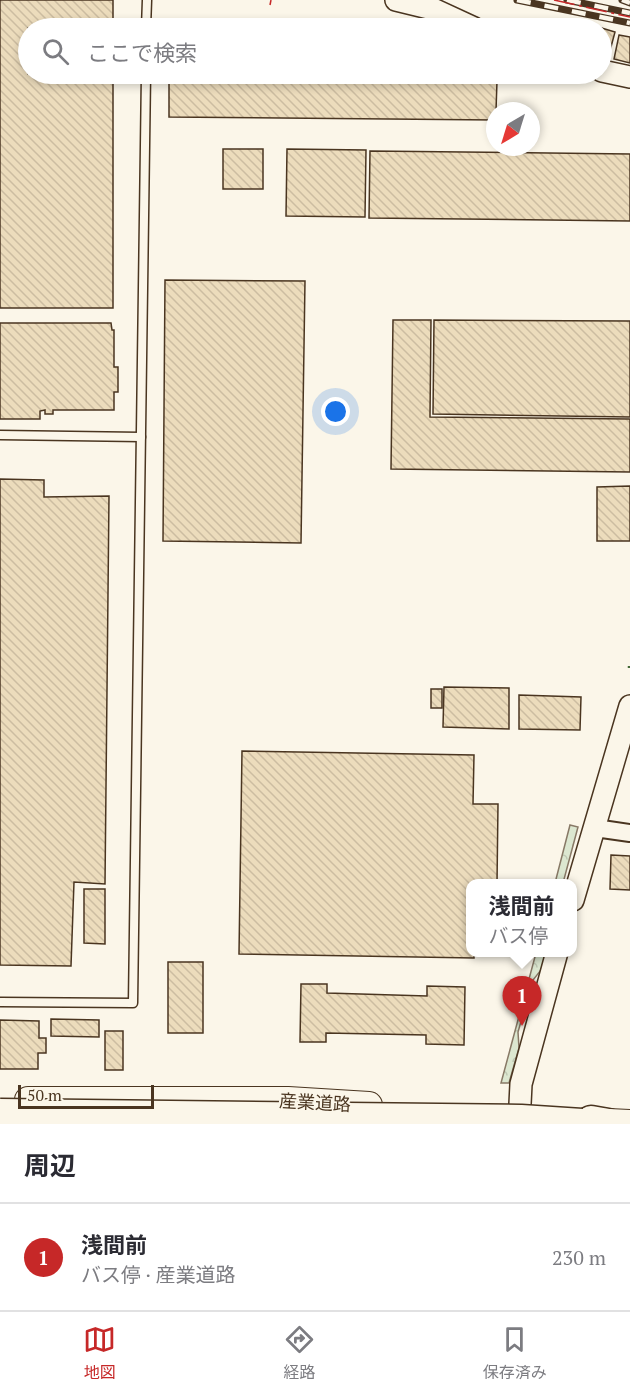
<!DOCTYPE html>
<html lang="ja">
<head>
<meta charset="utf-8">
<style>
	:root { --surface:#fff; --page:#f2f2f3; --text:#2b2b33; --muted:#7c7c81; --line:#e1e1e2; --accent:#c62828 }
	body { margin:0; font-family:"PT Serif","Noto Sans JP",serif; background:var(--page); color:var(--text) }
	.compass { position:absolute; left:486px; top:102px; width:54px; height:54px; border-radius:50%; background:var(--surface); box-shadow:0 3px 9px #0003; rotate:218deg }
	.scale { position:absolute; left:18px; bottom:15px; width:136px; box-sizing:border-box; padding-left:6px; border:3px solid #4a3520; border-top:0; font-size:16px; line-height:21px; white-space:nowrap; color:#4a3520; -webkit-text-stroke:4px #fbf6e9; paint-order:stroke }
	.you { position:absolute; left:336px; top:412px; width:21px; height:21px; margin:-15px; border:4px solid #fff; border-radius:50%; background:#1a73e8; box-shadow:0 0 0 9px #1a73e833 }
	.badge { display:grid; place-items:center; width:39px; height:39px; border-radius:50%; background:var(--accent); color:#fff; font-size:20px; font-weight:700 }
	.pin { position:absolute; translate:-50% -50px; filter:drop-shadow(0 2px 3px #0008) }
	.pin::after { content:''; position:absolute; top:32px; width:21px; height:18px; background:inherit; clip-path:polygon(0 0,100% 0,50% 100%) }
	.popup { position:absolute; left:466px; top:879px; width:111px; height:78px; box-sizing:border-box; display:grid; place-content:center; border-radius:12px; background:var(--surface); filter:drop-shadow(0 2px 4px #0005); font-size:20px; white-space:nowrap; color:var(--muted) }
	.popup b { font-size:22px; color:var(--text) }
	.popup::after { content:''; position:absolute; left:50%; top:100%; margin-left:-12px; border:12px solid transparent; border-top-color:var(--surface) }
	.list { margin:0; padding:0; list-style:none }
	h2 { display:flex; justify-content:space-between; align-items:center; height:78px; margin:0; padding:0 24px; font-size:26px }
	h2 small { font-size:20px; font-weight:400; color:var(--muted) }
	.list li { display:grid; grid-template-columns:39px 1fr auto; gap:18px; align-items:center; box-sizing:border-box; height:108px; padding:0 24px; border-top:2px solid var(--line) }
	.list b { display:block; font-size:22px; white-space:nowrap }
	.list p { margin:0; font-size:20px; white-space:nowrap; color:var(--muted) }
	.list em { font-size:20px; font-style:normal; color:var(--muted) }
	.icon { flex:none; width:33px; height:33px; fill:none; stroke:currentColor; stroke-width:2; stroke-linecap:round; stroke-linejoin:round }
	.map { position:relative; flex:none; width:630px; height:1124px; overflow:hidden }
	.search { position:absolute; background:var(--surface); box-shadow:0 3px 9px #0003; left:18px; right:18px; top:18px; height:66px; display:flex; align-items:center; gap:15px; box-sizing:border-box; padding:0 21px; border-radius:33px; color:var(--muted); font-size:22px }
	.sheet { height:186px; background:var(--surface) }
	nav { display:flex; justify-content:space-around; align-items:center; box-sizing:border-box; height:84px; border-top:2px solid var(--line); background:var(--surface); font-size:16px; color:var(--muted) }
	nav a { display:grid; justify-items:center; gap:3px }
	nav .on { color:var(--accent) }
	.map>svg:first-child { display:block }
</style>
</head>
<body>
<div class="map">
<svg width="630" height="1124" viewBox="0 0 630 1124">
	<defs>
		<pattern id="forest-crowns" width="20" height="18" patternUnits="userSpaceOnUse" patternTransform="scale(1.5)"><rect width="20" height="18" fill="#dce7d0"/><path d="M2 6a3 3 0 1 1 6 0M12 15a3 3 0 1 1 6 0" fill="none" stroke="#bec7b2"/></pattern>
		<pattern id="building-back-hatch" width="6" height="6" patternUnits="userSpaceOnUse" patternTransform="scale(1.5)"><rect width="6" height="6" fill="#ecdcbc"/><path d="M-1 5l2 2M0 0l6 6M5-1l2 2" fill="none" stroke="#ccbda1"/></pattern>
	</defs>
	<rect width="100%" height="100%" fill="#fbf6e9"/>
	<!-- forest -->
	<g fill="url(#forest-crowns)" stroke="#887966" stroke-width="1.5">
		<path d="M570,825L578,827L563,883H555Z"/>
		<path d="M536,953H546L541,970L533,980L518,1032L519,1048L509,1083H501Z"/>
	</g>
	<!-- building -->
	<g fill="url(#building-back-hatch)" stroke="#4a3520" stroke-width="1.5">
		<path d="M0,0H113V28H28V74H113V308H0Z"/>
		<path d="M575,20L591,24L590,28H573Z"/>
		<rect x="169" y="24" width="164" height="4"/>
		<path d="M595,26L615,32L608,58L602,56V28H594Z"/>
		<path d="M619,35L630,37V63L614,59Z"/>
		<path d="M169,78L497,81L496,111H495V120L169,117Z"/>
		<rect x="223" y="149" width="40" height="40"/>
		<path d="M287,149L366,150L365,217L286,216Z"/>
		<path d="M370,151L630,154V221L369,218Z"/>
		<path d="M165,280L305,281L301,543L163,541Z"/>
		<path d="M393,320H431L430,417L630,419V472L391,469Z"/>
		<path d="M434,320L630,321V417L433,414Z"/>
		<path d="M0,323H111L112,330H114V367H118V392H114V410H53V414H45V410L40,411V419H0Z"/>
		<path d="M0,479L44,480V497L109,496L105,884L74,882L71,966L0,965Z"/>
		<path d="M630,486V541H597V487Z"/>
		<path d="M444,687L509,688V729L443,727Z"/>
		<rect x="431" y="689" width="11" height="19"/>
		<path d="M519,695L581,697L580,730L519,729Z"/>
		<path d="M242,751L474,755L473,804H498L497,884H471V952H474V958L239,954Z"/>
		<path d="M611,855L630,856V890L610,889Z"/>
		<path d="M84,889H105V944L84,943Z"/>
		<rect x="168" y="962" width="35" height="71"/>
		<path d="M301,984H327V993L427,996V986L465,987L464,1045L426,1044V1035L326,1033V1042H300Z"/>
		<path d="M51,1019L99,1020V1037L51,1036Z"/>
		<path d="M0,1020L39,1021V1038H46V1053H38V1069H0Z"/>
		<rect x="105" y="1031" width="18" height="39"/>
	</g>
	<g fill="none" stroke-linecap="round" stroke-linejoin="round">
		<!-- service casing -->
		<g stroke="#4a3520" stroke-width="11">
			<g id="service">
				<path d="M146,28L147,0"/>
				<path d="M0,435L141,437"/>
				<path d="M0,1002L133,1003L146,74"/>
			</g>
		</g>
		<!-- minor casing -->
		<g stroke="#4a3520" stroke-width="20">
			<path id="minor" d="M595,828L630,833"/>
		</g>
		<!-- tertiary casing -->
		<g stroke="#4a3520" stroke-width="24">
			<g id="tertiary">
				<path d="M396,0L433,9L474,28"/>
				<path d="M602,71L630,77"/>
				<path d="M573,900L630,706"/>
				<path d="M519,1124L521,1084L557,952"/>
			</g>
		</g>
		<!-- primary casing -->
		<g stroke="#4a3520" stroke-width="28">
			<g id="primary">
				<path d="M28,1100H288L369,1105"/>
				<path d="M588,1121L630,1123"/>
			</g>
		</g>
		<!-- motorway casing -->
		<g stroke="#4a3520" stroke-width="33">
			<path id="motorway" d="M591,1121L608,1124"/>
		</g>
		<!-- service -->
		<use href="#service" stroke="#fbf6e9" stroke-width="8"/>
		<!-- minor -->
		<use href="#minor" stroke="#fbf6e9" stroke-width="16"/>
		<!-- tertiary -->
		<use href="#tertiary" stroke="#fbf6e9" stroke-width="21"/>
		<!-- primary -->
		<use href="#primary" stroke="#fbf6e9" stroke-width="26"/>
		<!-- motorway -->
		<use href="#motorway" stroke="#fbf6e9" stroke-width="30"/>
		<!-- rail casing -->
		<g stroke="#4a3520" stroke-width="7">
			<g id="rail">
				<path d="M517,0L630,23"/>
				<path d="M567,0L630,13"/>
				<path d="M622,0L630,3"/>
			</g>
		</g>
		<!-- rail -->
		<use href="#rail" stroke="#fbf6e9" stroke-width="4.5" stroke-dasharray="14" stroke-linecap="butt"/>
		<!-- motorway-bridge casing -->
		<g stroke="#4a3520" stroke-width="33" stroke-linecap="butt">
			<path id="motorway-bridge" d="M0,1114L521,1120L582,1124"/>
		</g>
		<!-- motorway-bridge -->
		<use href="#motorway-bridge" stroke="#fbf6e9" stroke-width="30"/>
		<!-- hedge -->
		<path stroke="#436837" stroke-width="4.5" stroke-dasharray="3 4.5" stroke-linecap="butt" d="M630,668V666"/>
		<!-- power -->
		<g stroke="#c62828" stroke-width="1.5" stroke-dasharray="21 4.5 3 4.5" stroke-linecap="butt">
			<path d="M554,0L630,17"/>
			<path d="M270,5L271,0"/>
		</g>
	</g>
	<g text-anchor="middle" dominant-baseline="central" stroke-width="4.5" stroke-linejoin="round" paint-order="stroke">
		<!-- street labels -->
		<g font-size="18" fill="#4a3520" stroke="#fbf6e9">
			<text transform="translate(315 1102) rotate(3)">産業道路</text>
		</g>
	</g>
</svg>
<svg class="compass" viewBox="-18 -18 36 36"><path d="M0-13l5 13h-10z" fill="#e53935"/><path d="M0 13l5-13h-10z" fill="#7c7c81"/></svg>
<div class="scale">50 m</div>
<div class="you"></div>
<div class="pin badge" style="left:522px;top:1026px">1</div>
<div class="popup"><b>浅間前</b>バス停</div>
<div class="search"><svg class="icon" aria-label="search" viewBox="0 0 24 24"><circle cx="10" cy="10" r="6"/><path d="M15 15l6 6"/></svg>ここで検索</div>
</div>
<section class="sheet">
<h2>周辺<small></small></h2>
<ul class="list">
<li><span class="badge">1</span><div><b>浅間前</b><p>バス停 · 産業道路</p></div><em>230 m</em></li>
</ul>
</section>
<nav>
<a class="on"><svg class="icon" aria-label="map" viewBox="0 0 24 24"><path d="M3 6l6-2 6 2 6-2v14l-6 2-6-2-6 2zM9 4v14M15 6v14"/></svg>地図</a>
<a><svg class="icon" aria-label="directions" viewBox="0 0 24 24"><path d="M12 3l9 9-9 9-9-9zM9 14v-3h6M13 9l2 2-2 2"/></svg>経路</a>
<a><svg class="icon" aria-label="saved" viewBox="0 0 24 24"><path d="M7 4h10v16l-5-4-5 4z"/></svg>保存済み</a>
</nav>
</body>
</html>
